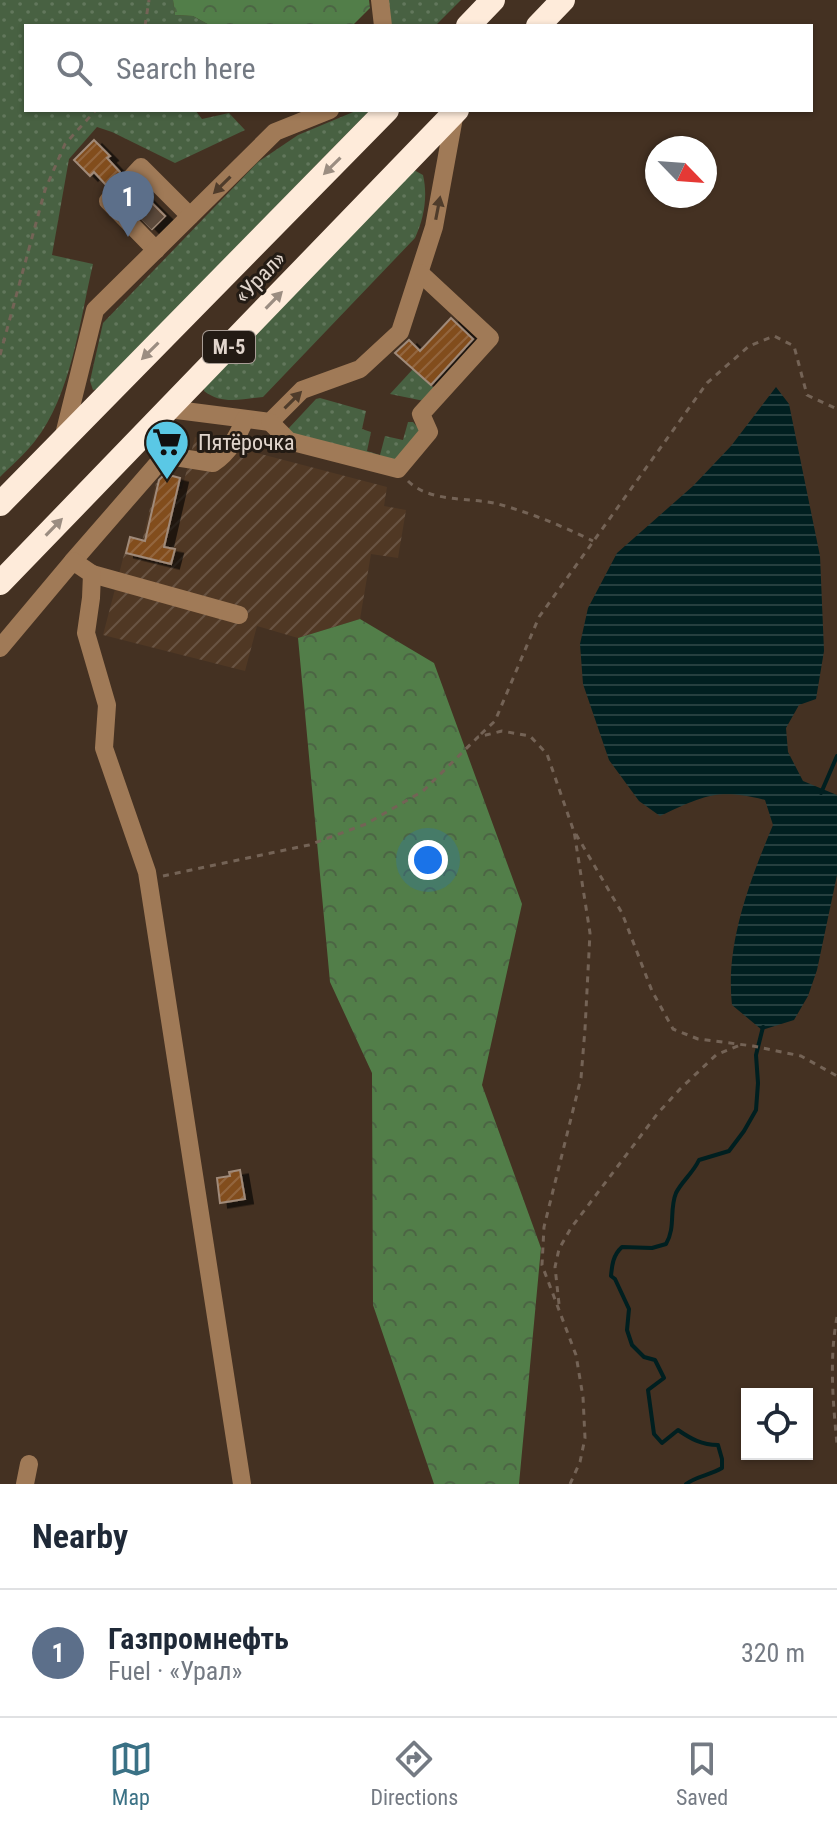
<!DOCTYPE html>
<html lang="en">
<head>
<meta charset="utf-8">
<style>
	:root { --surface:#fff; --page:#f6f6f7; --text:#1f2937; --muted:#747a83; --line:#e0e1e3; --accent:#3a7185 }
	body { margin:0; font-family:"Roboto Condensed",sans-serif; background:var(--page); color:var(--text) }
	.controls { position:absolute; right:24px; bottom:24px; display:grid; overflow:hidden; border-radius:0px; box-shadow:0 2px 6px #0004 }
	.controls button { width:72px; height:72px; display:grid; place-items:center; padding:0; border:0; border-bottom:2px solid var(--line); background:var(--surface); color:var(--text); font:40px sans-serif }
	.compass { position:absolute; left:645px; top:136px; width:72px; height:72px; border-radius:50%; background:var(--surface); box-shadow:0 2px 6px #0004; rotate:115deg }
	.you { position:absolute; left:428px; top:860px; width:28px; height:28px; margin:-20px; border:6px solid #fff; border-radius:50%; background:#1a73e8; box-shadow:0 0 0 12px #1a73e833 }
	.badge { display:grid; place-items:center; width:52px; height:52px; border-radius:50%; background:var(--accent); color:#fff; font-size:26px; font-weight:700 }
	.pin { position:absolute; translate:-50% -66px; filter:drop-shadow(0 2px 4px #0008) }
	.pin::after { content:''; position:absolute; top:42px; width:28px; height:24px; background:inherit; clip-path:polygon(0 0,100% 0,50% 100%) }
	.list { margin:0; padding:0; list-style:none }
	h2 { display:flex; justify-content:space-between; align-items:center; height:104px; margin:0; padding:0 32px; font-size:34px }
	h2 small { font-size:26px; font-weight:400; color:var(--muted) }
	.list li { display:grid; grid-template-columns:52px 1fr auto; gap:24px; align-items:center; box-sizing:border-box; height:128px; padding:0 32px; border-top:2px solid var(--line) }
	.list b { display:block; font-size:30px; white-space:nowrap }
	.list p { margin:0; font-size:26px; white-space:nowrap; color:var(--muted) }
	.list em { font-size:26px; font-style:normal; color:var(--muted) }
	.icon { flex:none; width:44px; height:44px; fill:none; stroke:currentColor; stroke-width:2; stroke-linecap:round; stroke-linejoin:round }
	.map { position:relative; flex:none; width:837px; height:1484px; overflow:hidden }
	.search { position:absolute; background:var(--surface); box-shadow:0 2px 6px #0004; left:24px; right:24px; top:24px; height:88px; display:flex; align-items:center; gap:20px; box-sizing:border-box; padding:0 28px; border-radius:0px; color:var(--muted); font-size:30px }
	.sheet { height:232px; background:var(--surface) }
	nav { display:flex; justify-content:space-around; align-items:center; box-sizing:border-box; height:112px; border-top:2px solid var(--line); background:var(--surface); font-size:22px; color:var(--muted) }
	nav a { display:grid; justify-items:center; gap:4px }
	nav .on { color:var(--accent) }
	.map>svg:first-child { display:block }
</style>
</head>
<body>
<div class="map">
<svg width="837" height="1484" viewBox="0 0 837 1484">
	<defs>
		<pattern id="industrial-furrows" width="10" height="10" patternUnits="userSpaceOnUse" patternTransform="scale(2)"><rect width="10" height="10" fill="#503824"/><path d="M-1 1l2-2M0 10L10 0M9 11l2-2" fill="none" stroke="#695443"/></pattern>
		<pattern id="grass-dots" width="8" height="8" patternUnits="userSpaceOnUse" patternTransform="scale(2)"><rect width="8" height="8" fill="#486142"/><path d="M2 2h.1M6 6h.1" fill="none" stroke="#62775c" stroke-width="1.8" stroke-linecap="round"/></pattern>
		<pattern id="forest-crowns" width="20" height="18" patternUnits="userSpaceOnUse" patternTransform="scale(2)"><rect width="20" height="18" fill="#527e49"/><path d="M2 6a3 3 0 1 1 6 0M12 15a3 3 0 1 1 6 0" fill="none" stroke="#4c6544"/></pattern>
		<pattern id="water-rules" width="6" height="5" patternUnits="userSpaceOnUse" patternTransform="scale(2)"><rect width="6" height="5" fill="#001f20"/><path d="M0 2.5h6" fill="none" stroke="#253f3f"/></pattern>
		<pattern id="building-hatch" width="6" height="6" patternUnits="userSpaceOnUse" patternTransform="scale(2)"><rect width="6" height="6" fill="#824d1f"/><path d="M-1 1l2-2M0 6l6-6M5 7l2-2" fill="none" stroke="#93663e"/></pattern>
		<filter id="shadow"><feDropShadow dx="8" dy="4.5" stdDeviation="0" flood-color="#0009"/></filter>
	</defs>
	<rect width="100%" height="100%" fill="#443122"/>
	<!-- industrial -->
	<path fill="url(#industrial-furrows)" d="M195,437L387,487L384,506L406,510L398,558L371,554L360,619L298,638L257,626L245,671L103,635L126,547L140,550L156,483L182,489Z"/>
	<!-- grass -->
	<g fill="url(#grass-dots)">
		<path d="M0,0H173L175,15L193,16L211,26H26V110H195L202,119L229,113L245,130L175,163L112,132L97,127L69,159L52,255L93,264C80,320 71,396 35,441C25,454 11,466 0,477Z"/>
		<path d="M385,0H461L435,26H388Z"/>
		<path d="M358,110H370L97,389L93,390L90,381L103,323L258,162L298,135Z"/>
		<path d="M412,169L423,175C428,196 424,219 415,238L263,397C241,399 222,405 204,391L205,382Z"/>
		<path d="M413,369L434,388L424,401L390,394Z"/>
		<path d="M320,398L366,411L362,429L371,432L367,451L380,455L385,436L403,440L408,422H413L420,430L396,460L292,436L288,429L316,399Z"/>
	</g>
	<!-- forest -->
	<g fill="url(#forest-crowns)">
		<path d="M173,0H369L370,8L352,26H211L193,16L175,15Z"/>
		<path d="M360,619L434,663L522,904L482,1085L541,1248L519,1484H434L373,1305L372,1073L330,982L298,638Z"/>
	</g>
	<!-- water -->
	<path fill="url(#water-rules)" d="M776,387L789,404L820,556L824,651L816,699L799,705L786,728L788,752L803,781L837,795V875L817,970L808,996L794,1020L762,1030L732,1005C725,944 750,880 773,825L765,800C716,788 704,796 660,816L639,801L609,760L583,684L580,644L588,608L617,553L693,486L731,446Z"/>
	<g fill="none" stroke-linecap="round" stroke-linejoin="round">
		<!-- stream -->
		<g stroke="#001f20" stroke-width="4">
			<path d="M821,793L837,756"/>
			<path d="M686,1484C697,1476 710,1475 722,1468V1459L718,1445C702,1445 691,1439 678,1430L662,1443L654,1434L648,1390L664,1378L655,1360L644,1357L632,1345L627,1330L629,1309L615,1279L611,1276C612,1265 613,1255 622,1247L652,1248L666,1244C676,1227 669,1210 676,1193C682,1181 693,1173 699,1160L729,1151L744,1131L756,1110L758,1083L756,1055L763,1027"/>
		</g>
	</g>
	<!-- building -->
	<g fill="url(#building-hatch)" stroke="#a08a79" stroke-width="2" filter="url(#shadow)">
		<path d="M94,140L110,156L107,158L120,172L117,181L106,185L94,172L90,176L74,160Z"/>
		<path d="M137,188L165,216L152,229L124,200L127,192Z"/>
		<path d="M451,318L473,339L431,385L395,353L409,340L420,351Z"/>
		<path d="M165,474L180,478L164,547L175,549L171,564L126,553L130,537L145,541L159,480Z"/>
		<path d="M240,1170L245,1199L220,1203L217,1178L230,1176L229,1172Z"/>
	</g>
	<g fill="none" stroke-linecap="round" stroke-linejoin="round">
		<!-- minor-tunnel -->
		<g stroke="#5c4a3c" stroke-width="18" stroke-dasharray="18 9" stroke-linecap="butt">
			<path d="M129,207L143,194"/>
			<path d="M145,223L159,209"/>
		</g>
		<!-- path -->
		<g stroke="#746356" stroke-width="3" stroke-dasharray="6 6" stroke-linecap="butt">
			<path d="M145,26L149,0"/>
			<path d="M0,355L45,190L65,144L96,110"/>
			<path d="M408,481C430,503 470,497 498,504C531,513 562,526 593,541"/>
			<path d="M481,734L495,721L539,617L707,383L749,346L774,336L794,346L807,395L837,409"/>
			<path d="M163,876L309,845L366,824L423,791L478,737L502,731L530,736L547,754L573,829L622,913L652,991L673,1029L698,1039L753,1046L801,1056L837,1076"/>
			<path d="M559,1304L555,1267L559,1249L571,1228L658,1113L680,1089L716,1055L740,1045"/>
			<path d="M837,1317C829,1360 833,1402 837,1444"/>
			<path d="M570,1484L580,1462L585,1438L583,1397L576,1355L542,1265L544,1227L581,1078L585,1029L590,933L574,831"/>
		</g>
		<!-- minor -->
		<g stroke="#a07a57" stroke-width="18">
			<path d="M380,0L383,26"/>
			<path d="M129,180L141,167L190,216"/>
			<path d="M115,193L108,201L156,250"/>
			<path d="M169,409L270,422L302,390L360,369L400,332L434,227L455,112"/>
			<path d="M270,422L289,441L398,469L429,432L421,414L490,338L420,273"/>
			<path d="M63,439L95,310L275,132L330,110"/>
			<path d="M73,561L160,461L175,457L213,463C229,453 238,436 245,419"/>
			<path d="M92,574L239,615"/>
			<path d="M0,648L73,561L92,574L91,598L86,633L107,705L104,748L147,872L242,1484"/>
			<path d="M25,1484L29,1464"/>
		</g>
		<!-- highway -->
		<g stroke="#feebda" stroke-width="24">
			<path d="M468,26L493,0"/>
			<path d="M538,26L563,0"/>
			<path d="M0,504L387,110"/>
			<path d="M0,583L457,110"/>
		</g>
	</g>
	<!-- one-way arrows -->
	<defs><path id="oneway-solid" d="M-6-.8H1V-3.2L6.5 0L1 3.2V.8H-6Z" transform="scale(2)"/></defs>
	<g fill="#9b8d81">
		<use href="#oneway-solid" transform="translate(332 166) rotate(135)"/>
		<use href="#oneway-solid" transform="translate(274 300) rotate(-46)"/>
		<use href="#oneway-solid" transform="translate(150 351) rotate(135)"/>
		<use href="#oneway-solid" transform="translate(54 527) rotate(-46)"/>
	</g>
	<g fill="#4f3c2b">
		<use href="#oneway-solid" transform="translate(222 185) rotate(135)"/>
		<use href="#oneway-solid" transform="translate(438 208) rotate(-79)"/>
		<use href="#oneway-solid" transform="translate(293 400) rotate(-45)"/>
	</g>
	<!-- icons -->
	<defs>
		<g id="supermarket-pin" transform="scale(2.3)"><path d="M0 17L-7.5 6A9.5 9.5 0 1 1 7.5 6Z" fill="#5ac8e5" stroke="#231b14"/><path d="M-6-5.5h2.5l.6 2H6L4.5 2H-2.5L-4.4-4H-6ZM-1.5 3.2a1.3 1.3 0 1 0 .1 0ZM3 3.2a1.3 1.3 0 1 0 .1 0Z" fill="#111"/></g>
	</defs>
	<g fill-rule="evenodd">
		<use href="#supermarket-pin" x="167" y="442"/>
	</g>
	<g text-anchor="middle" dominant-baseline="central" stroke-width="6" stroke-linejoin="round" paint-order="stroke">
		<!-- shield labels -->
		<rect fill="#231b14" stroke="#a89d95" stroke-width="2" x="203" y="331" width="52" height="32" rx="6"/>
		<g font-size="20" font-weight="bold" fill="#e1d5cc">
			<text x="229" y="347">М-5</text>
		</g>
		<!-- street labels -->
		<g font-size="22" fill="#e1d5cc" stroke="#231b14">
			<text transform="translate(260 277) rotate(-46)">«Урал»</text>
		</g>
		<!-- poi labels -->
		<g font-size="22" fill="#e1d5cc" stroke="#231b14" text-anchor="start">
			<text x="198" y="442">Пятёрочка</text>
		</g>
	</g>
</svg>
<div class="controls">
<button><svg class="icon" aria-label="locate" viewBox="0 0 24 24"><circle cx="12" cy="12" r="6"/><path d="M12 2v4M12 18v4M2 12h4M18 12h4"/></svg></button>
</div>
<svg class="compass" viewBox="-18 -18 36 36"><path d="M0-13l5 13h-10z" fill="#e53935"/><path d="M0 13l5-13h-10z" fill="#747a83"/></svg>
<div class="you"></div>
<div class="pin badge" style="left:128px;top:237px;background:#5c6f8a">1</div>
<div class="search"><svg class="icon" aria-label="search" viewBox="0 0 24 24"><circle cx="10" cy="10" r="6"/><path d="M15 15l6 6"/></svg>Search here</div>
</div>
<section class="sheet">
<h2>Nearby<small></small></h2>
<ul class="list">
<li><span class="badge" style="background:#5c6f8a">1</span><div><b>Газпромнефть</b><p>Fuel · «Урал»</p></div><em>320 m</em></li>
</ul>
</section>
<nav>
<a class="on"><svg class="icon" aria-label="map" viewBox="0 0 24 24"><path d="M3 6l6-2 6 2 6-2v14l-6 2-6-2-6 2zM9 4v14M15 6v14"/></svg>Map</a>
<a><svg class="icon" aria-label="directions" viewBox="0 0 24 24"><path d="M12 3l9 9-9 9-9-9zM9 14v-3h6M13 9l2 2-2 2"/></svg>Directions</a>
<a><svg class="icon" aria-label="saved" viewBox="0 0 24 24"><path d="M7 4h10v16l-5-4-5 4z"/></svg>Saved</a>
</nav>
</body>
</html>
